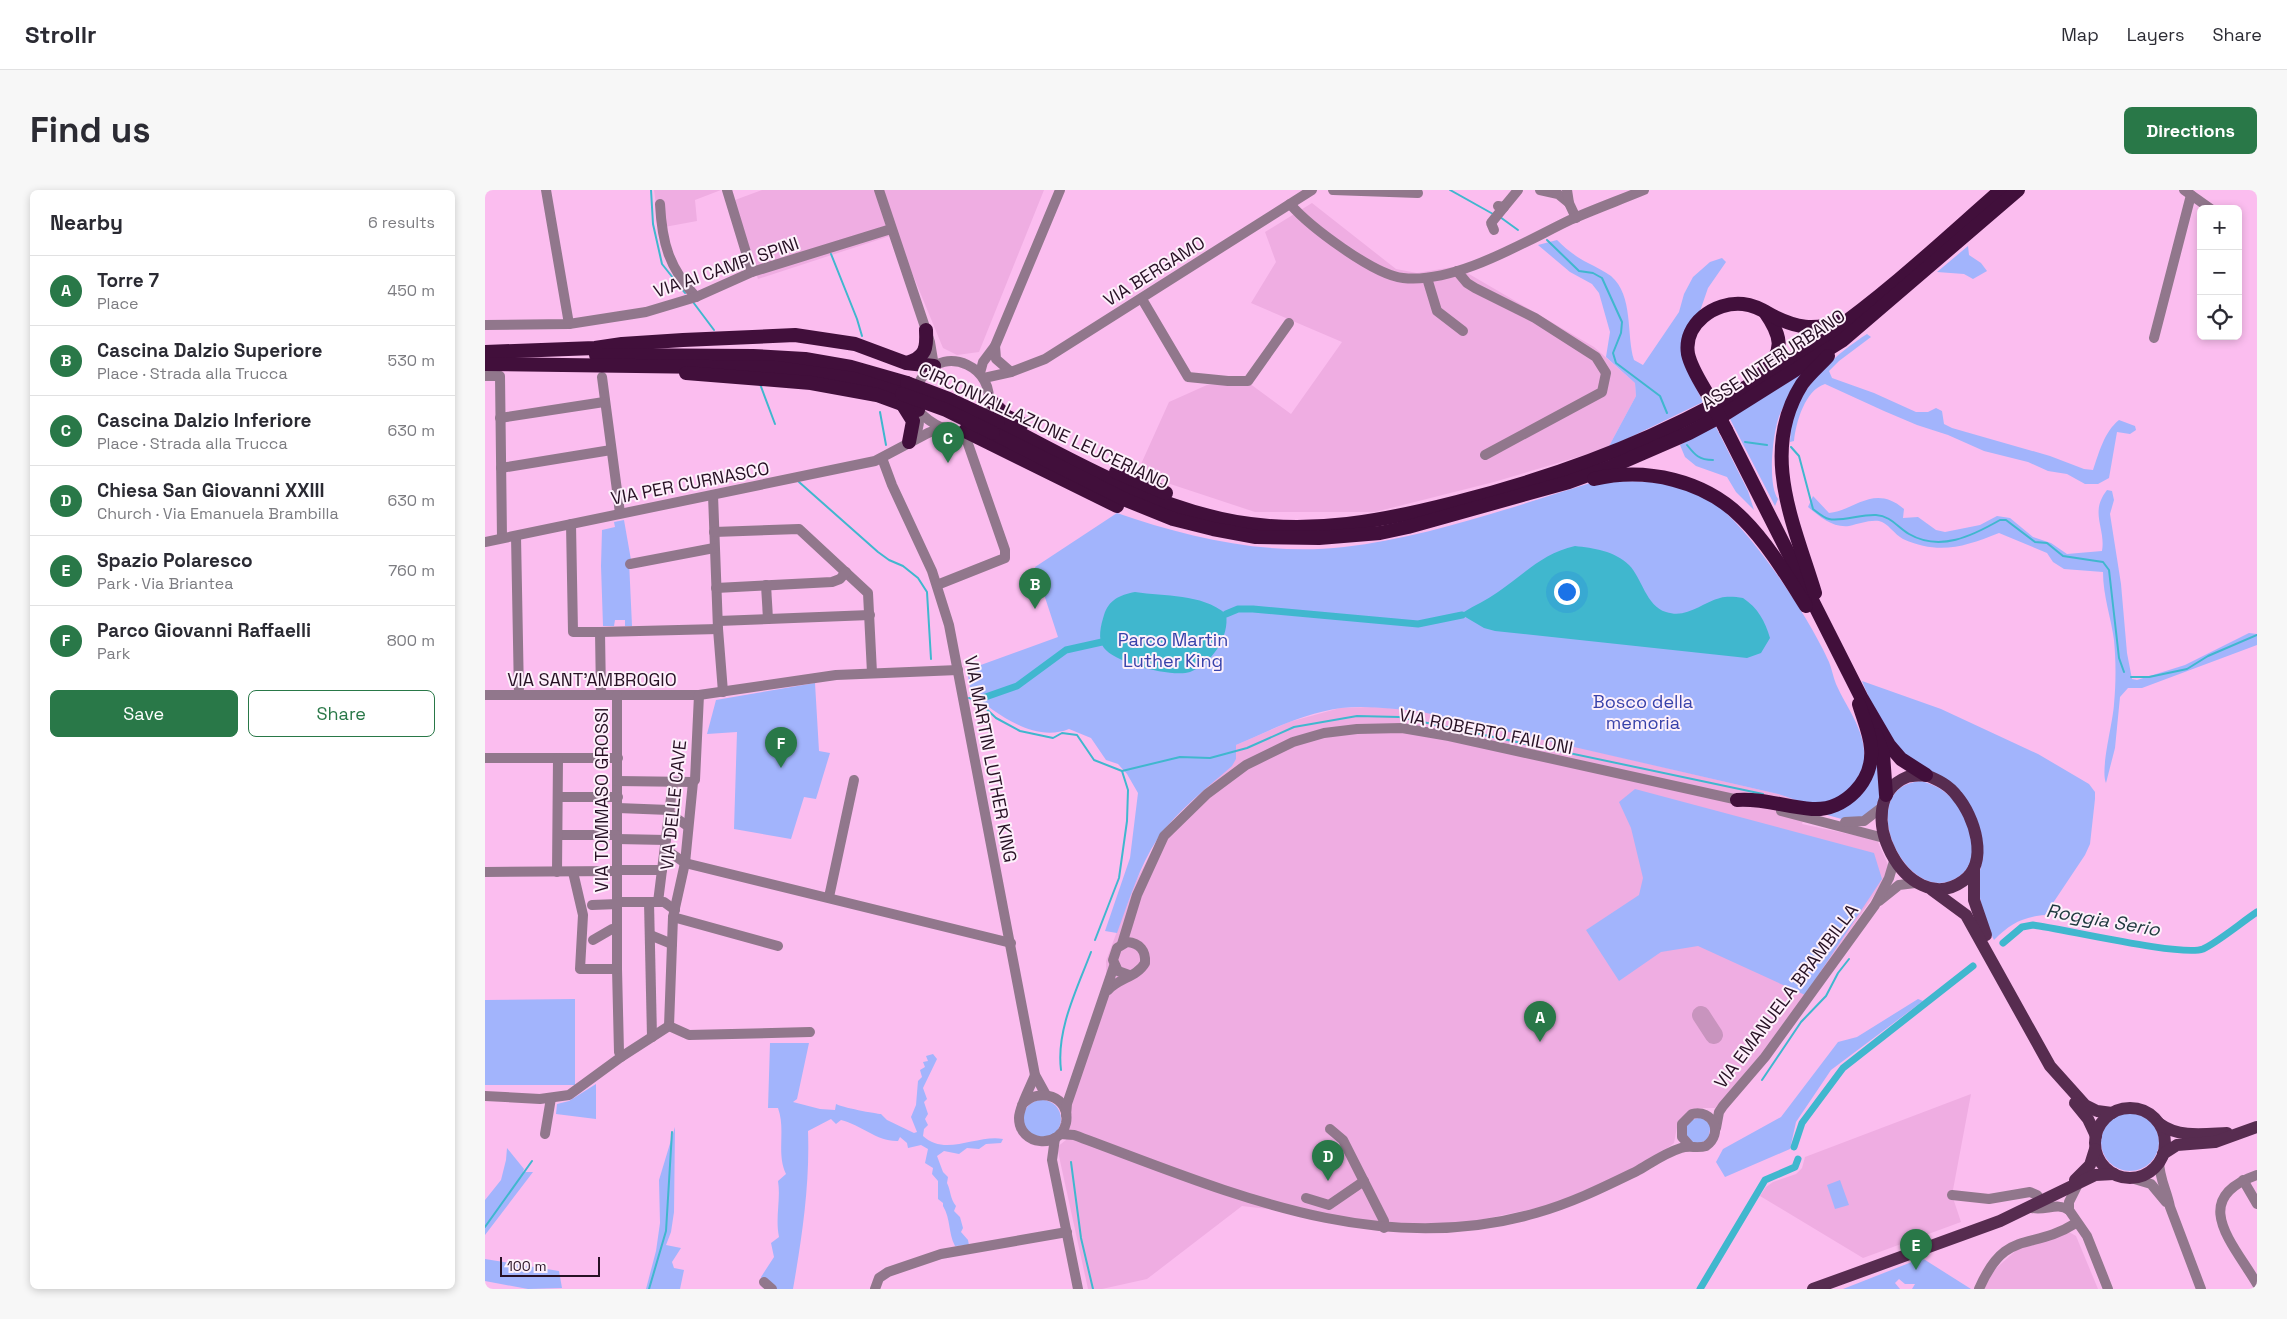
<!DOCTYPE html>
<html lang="en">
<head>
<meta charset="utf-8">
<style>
	:root { --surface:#fff; --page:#f7f7f7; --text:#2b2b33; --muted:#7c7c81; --line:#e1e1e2; --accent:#297848 }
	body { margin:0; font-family:"Space Grotesk",sans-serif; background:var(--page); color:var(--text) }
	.controls { position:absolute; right:15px; top:15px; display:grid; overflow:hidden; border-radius:8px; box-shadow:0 2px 8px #0003 }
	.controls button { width:45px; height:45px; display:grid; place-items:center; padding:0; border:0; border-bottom:1px solid var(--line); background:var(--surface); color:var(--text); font:25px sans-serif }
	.scale { position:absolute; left:15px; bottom:12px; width:100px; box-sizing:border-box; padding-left:5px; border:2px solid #271124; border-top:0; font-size:14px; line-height:18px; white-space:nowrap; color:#271124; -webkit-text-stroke:4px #fdf0fb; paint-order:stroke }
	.you { position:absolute; left:1081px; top:401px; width:18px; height:18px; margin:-12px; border:4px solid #fff; border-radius:50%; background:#1a73e8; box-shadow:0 0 0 8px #1a73e833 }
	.badge { display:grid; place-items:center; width:32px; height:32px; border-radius:50%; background:var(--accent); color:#fff; font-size:16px; font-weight:700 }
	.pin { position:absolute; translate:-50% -41px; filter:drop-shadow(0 1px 2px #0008) }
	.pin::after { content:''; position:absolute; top:26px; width:18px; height:15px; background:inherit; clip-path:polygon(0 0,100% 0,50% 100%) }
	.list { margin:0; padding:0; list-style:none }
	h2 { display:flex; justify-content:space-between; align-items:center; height:65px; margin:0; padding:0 20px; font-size:21px }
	h2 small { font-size:16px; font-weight:400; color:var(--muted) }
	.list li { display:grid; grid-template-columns:32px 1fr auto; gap:15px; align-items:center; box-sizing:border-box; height:70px; padding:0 20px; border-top:1px solid var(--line) }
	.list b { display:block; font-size:19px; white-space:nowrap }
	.list p { margin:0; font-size:16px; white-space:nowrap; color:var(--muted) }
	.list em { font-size:16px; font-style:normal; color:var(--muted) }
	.actions { display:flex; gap:10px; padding:15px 20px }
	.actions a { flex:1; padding:11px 0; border:1px solid var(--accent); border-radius:8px; text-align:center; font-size:18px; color:var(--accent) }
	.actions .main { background:var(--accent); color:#fff }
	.icon { flex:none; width:28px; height:28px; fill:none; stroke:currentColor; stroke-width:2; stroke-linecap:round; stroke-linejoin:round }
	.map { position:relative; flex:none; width:1772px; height:1099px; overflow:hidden; border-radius:8px }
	header { display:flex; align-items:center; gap:30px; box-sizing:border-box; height:70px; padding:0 25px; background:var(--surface); border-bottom:1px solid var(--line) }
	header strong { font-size:24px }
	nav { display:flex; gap:28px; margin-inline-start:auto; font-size:18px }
	.intro { display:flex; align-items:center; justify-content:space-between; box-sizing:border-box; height:120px; padding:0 30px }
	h1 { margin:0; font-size:35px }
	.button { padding:12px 22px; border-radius:8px; background:var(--accent); color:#fff; font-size:18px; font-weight:700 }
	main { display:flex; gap:30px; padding:0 30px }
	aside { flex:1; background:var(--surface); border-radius:8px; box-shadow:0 2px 8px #0003 }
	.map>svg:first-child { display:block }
</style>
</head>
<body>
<header>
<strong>Strollr</strong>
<nav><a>Map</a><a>Layers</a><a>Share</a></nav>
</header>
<div class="intro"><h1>Find us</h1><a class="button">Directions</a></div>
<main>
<aside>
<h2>Nearby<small>6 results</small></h2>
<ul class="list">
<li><span class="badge">A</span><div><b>Torre 7</b><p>Place</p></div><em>450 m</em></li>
<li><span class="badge">B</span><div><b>Cascina Dalzio Superiore</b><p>Place · Strada alla Trucca</p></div><em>530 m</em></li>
<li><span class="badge">C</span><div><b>Cascina Dalzio Inferiore</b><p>Place · Strada alla Trucca</p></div><em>630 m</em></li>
<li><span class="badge">D</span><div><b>Chiesa San Giovanni XXIII</b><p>Church · Via Emanuela Brambilla</p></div><em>630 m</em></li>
<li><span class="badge">E</span><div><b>Spazio Polaresco</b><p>Park · Via Briantea</p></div><em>760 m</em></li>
<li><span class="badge">F</span><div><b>Parco Giovanni Raffaelli</b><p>Park</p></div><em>800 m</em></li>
</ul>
<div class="actions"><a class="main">Save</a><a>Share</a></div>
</aside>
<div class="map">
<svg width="1772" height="1099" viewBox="0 0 1772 1099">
	<rect width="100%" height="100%" fill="#fbbdef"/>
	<!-- built -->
	<g fill="#efade2">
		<path d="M169,0H236L210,10L212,31L174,38Z"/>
		<path d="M277,0H559L494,162L472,165L458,158L411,44L273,89L253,27L250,10Z"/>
		<path d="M827,13L911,79L932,83L974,76L984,84L1109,157L1150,193L1151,206L1123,258L1009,292L890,322H770L652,283L684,212L722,195L764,193L806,224L857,152L766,113L791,72L780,42Z"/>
		<path d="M887,517L933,520L1293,604L1323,614L1317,634L1392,650L1404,677L1400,689L1317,811L1264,882L1230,918H1210L1193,932L1189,953L1163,973L1067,1015L970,1035L936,1037L757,1016L662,1089L617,1099H603L572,957L581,950L585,923L598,874L622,802L621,771L650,693L673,649L702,616L751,569V555L804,532L855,518Z"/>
		<path d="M1486,904L1467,1005L1476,1032L1378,1068L1275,1006L1281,997L1288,992L1311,984L1317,978L1320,967Z"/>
		<path d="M1584,1042L1591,1046L1613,1099H1499L1508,1081L1536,1056Z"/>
	</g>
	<!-- green -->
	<g fill="#a2b4fc">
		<path d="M1072,50C1081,59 1091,67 1103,73C1111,77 1119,81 1126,86C1149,106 1141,145 1149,170L1158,175L1194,122L1199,104L1208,87L1225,72L1237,68L1241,72L1223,98L1214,124L1204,139L1206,188L1218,212L1123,258L1151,206L1150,193L1121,167L1125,142L1114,103L1107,94L1085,82L1053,55Z"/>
		<path d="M1483,56L1484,65L1496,73L1502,81L1488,89L1479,84L1452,82Z"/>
		<path d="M1382,144L1386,147L1354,171L1344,181L1347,188L1389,203L1431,222H1443L1451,218L1457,221L1459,234L1467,238L1565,266L1599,279L1608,280C1614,263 1619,242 1634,230L1650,236L1651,240L1645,244L1632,242L1624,288L1613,294H1600L1582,284L1563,281L1543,272L1499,261L1463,245L1432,235L1399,221L1340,194C1320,200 1311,232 1309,251L1305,252C1306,244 1305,235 1308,228C1319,192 1351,164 1382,144Z"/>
		<path d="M1316,182L1318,187C1309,199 1301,210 1295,224C1288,240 1282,295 1293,309L1290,316L1244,227Z"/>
		<path d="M1230,235L1263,301L1269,320L1251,302L1242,287L1211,276L1200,267L1195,255Z"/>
		<path d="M1112,291C1147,292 1184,288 1216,304C1257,324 1326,430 1344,472C1347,479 1348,487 1351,494C1362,519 1382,542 1379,571C1378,585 1371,594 1360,602C1336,621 1320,613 1293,604L933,521C908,519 882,515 856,518C820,523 785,540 751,555V569L747,576C722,598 693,620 673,648C654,677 644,711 632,743L620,741L645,668L653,603L642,584L633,574L621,570L606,548L584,539C549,553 512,524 486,503L482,480L573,447L550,377L632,323C704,348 783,366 859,357C945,347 1029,316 1112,291Z"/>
		<path d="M1622,300L1627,301L1629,310L1625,324L1636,394L1642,463L1647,489L1652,490L1700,475L1764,443L1772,444V455L1657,498H1643L1635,507L1630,558L1621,593C1615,579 1628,533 1629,514C1631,493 1631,471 1629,450C1626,427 1618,406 1618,382L1579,379L1568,372L1562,363L1514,343C1479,357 1454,365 1418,349C1410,345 1402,332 1394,331C1383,330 1374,334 1364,336C1348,338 1335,327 1323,317L1328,306L1344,323C1369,321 1389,293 1419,319L1418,328L1433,327L1451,340L1460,342L1495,335L1512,326L1525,328L1548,347L1566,353L1582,364L1617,361C1621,338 1604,323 1622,300Z"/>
		<path d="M139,330L146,370L144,371L147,436H140V430H130L129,436H118L116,376L117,340L130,337L129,332Z"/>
		<path d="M1377,491L1456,519L1553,564L1604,594L1610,602V609L1605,654L1600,665L1560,725C1537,727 1525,734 1509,750L1501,734L1494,704V685L1498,667L1492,633L1435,577L1415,563L1384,508Z"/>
		<path d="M330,493L334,561L345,563L331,609L319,607L306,649L249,639L252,542L222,544L231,510Z"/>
		<path d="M1389,561L1398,577L1395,608L1387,624L1364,631L1335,623L1359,615Z"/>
		<path d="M1435,591C1445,593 1454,597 1462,604C1481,620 1500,665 1477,684C1432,722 1379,629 1414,599C1420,594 1428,592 1435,591Z"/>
		<path d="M1150,599L1389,663L1397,689L1320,805L1213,756L1176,762L1134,791L1101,740L1154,705L1158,688L1146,638L1134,612Z"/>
		<path d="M90,809V895H0V810Z"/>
		<path d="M1433,809L1438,811L1346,880L1311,932L1305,959L1240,987L1231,972L1238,959L1296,927L1353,852L1372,847Z"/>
		<path d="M285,853H324L312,909L308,912L335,919L350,920L351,914C355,917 392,924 396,924L402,930L429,943L432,942L426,927L431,915L433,891L437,887L435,880L440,877L438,872L443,871L441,866L448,864L452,869L438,898L442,909L439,912L443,924L440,929L443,935L439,939L438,946C460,967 493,944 518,949L516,953L501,954L494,959L482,958L474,964L459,961L452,966L458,982L463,987L462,993C466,1001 465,1009 471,1016L469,1021L475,1027L478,1038L476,1042L483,1050L484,1055L470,1056C463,1043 466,1029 458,1016V1013L453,1009V991L447,984L448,978L440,973L443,959L436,955L423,958L422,953L415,947L413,951C393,952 376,935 356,930L351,934L346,929L323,941C325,994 317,1047 308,1099H284L276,1087L289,1067L286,1053L294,1047C290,1027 296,1010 293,991L301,984C291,963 301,940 293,918H283Z"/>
		<path d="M111,894V929L71,924L72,914L84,911Z"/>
		<circle cx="557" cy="929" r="19"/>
		<circle cx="1645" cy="952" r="29"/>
		<path d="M1216,927L1226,934L1223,950L1211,954L1203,950L1200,938L1204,931Z"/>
		<path d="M190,937L189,1022L186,1042L181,1055L196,1058L187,1072L189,1078L199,1080L195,1099H161L171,1061L175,1033L174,990Z"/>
		<path d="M22,958L39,979L38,982H48L0,1045V1010L16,990L21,970Z"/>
		<path d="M1355,990L1364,1015L1350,1019L1342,995Z"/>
		<path d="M1437,1068L1486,1099H1427L1430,1094H1420L1414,1089L1410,1093L1415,1099H1358Z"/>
		<path d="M0,1069L74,1081L77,1098L43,1099L0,1091Z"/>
	</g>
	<!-- water -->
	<g fill="#40b7ce">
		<path d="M1090,356C1108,358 1130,361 1144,375C1157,388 1161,416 1181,422C1202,429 1216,413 1235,408C1243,406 1250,407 1258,408C1273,418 1280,431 1285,448L1276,463L1262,468L1010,441L999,438L977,425L979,422C990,415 1002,410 1013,402C1039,384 1058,363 1090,356Z"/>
		<path d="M650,402C680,407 716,403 741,424C745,447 726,474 705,482C688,488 630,473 619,458C612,449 616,435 619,425C624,410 634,405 650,402Z"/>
	</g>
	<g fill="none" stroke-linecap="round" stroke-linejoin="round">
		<!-- stream -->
		<g stroke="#40b7ce" stroke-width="2">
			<path d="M166,0L168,34L177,74L200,103"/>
			<path d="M965,0L1008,24"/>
			<path d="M1015,27L1033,40"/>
			<path d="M1062,50L1094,81L1108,83L1117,88L1137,132L1136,143L1128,163L1131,173L1175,206L1182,223"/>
			<path d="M346,64L372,129L377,146"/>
			<path d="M208,112L229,140"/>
			<path d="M275,194L290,234"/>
			<path d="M395,222L401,255"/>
			<path d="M1260,252L1282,255"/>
			<path d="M1202,255C1210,265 1214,270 1228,270"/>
			<path d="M1306,257L1314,266L1328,319C1332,322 1339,328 1344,329C1356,332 1377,324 1391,325C1406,326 1412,337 1424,344C1455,362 1487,346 1515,330H1521L1550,352L1562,353L1578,366L1618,372L1624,380L1634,468L1639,482"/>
			<path d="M314,292L393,362L404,370L418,376L433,388L442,402L446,469"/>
			<path d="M1646,487H1664L1702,479L1723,466L1772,445"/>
			<path d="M484,508L492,510L511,528L535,541L568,548L577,543L592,545L609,570L637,581L643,600L642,631L634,688L610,750"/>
			<path d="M637,581L695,567L725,568L762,558L809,537L872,526L914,527L1278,604"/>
			<path d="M576,880C571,840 592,799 606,762"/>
			<path d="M1277,890L1316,832L1341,806L1353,783L1364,769"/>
			<path d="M586,972L596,1048L608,1099"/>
			<path d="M0,1037L47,971"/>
			<path d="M164,1099L181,1041L187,942"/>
		</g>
		<!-- canal -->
		<g stroke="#40b7ce" stroke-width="7">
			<path d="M741,424L753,419H768L933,434L977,425"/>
			<path d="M492,510L532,496L581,460L617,452"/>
			<path d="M1518,753L1537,737L1548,735C1579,739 1697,767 1718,759C1733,752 1757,732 1772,722"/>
			<path d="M1309,957L1317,933L1358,878L1488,776"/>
			<path d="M1215,1099L1280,990L1310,977L1313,969"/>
		</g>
		<!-- taxiway -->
		<path stroke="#c894be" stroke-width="18" d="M1216,825L1229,845"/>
		<!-- minor -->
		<g stroke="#91778c" stroke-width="10">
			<path d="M61,0L84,134"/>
			<path d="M242,0L267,82"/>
			<path d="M394,0L445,152L449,176"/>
			<path d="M848,0L933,3"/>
			<path d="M1055,0L1073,4L1084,13"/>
			<path d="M1082,0L1084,13L1091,28"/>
			<path d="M1699,0L1726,19"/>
			<path d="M175,14C177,53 184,78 211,107"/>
			<path d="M805,14C825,37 889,85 918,88C970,94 1039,52 1085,30C1110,19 1135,10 1159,0"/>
			<path d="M1013,16L1019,17L1033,0"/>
			<path d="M1009,40L1006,33L1019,17"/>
			<path d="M972,81L982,93L990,98L1050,128L1111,167L1121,183L1117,202L1000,265"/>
			<path d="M942,88L952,121L978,141"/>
			<path d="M657,109L703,187L743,191H763L804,133"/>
			<path d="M0,135L84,134L161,122L211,107L267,82L406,39"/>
			<path d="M1669,148L1706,5"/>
			<path d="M510,156L511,169L526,182"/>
			<path d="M495,183L498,172L510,156L575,0"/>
			<path d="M0,186H15L17,348"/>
			<path d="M117,187L135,323"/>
			<path d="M499,188L526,182L560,169L827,0"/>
			<path d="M433,220C445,234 468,247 486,239"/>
			<path d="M15,228L119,212"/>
			<path d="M426,250C445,231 422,207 438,186C461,154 511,178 503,216"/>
			<path d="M397,268L407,295L447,381L464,435L550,885L561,905"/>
			<path d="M16,278L126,260"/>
			<path d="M228,305L233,439L238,502"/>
			<path d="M86,334L88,442H115L116,505"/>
			<path d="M229,342L314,339L383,403L387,483"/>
			<path d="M31,346L34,505"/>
			<path d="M0,352L390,271L443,243L458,237"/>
			<path d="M145,374L229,358"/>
			<path d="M281,395L283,429"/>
			<path d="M452,395L520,368V360L482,251L475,242"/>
			<path d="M231,398L347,392L355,389L361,382"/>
			<path d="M233,431L385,425"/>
			<path d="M115,442L233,439"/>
			<path d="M0,505H214L351,485L473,480"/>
			<path d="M132,505V779L134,862L136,867"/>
			<path d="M0,568H133"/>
			<path d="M132,591L208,592"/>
			<path d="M73,607H133"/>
			<path d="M133,618L184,620"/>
			<path d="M1296,621L1399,648"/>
			<path d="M184,623L201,635"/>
			<path d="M1360,632L1379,631L1396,618"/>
			<path d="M73,645H132"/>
			<path d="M132,649L181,650"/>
			<path d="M180,659L200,673L526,753"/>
			<path d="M133,680H177"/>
			<path d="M0,682L133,681"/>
			<path d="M72,682L73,568"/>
			<path d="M88,682L98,725L95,779H132"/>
			<path d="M344,707L369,590"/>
			<path d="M1394,711L1414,695L1430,693"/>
			<path d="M133,712H179L190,720"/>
			<path d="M164,712L167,847"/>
			<path d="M173,712L188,592"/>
			<path d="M107,715L133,714"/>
			<path d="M188,727L293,756"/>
			<path d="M165,745L187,754"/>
			<path d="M108,750L127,739L132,740"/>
			<path d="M637,754L652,705L679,646L722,604L761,575L808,552L839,543L872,539L917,538L964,546L1258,611"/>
			<path d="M623,800C634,788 652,787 660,773C661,761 655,753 642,752L632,758L628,770L633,781L644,785"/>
			<path d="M184,836L188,727L200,673L208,592L210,590L214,505"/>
			<path d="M184,836L204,845L325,842"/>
			<path d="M0,906L55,909L84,905L136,867L184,836"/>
			<path d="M537,915C553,896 586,906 581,933C575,960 534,956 534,928C534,917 546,896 550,885"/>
			<path d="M581,925L582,914L629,776"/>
			<path d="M1231,938L1234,922L1238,916L1280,867L1390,715L1404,688L1410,668"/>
			<path d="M845,939L858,950L899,1031V1038"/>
			<path d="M60,944L66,908"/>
			<path d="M575,944L589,945C739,1000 889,1070 1051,1023C1087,1013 1119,997 1152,981C1166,973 1180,963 1196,958C1205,955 1212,959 1221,956C1239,943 1228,919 1207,924L1197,934V947L1205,956"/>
			<path d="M570,948L567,970L593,1099"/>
			<path d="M1674,971C1674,988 1682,1001 1685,1017L1716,1099"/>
			<path d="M1772,985C1703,1009 1748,1053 1772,1094"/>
			<path d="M1646,988L1666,994L1681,1012"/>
			<path d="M1758,990L1772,1014"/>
			<path d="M1594,992L1584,1012V1020L1602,1046L1623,1099"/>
			<path d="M1467,1005L1504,1009L1545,1002L1552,1005L1557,1012"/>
			<path d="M821,1008L844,1015L879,991"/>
			<path d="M1547,1018C1561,1021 1572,1012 1584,1020"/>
			<path d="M279,1092L287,1099"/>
			<path d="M390,1099L394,1088L403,1082L456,1064L582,1042"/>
			<path d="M1494,1099C1521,1037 1545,1062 1591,1033"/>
		</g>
		<!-- major -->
		<g stroke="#572c50" stroke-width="12">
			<path d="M1441,585C1453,590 1464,595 1472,606C1489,626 1505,672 1478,691C1422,731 1361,612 1422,587C1427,585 1435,586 1441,585Z"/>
			<path d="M1489,678V710L1501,745"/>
			<path d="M1447,700L1481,725L1565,876L1600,915L1612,921L1627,923"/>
			<path d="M1590,913L1603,929L1611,946"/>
			<circle cx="1645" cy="953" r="35"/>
			<path d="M1675,934C1694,948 1719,944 1742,943"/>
			<path d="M1678,964L1692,955L1730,952L1772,937"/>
			<path d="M1590,990L1605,975L1610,959"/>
			<path d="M1328,1099L1515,1031L1610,985L1629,984"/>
		</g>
		<!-- highway -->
		<g stroke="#410f3b" stroke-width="14">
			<path d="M0,162L110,158L137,154L198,150L310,145L370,154L421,173L449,176"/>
			<path d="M111,165L268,166L320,169L366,177L422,193"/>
			<path d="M422,173C441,167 442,158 441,140"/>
			<path d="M0,174L292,178L369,189L417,204"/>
			<path d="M1278,182C1301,161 1296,145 1280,122"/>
			<path d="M201,183L326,193L392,205L433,220"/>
			<path d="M1223,205C1216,193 1206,178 1203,164C1198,134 1230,111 1258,114C1268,115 1278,120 1286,125C1311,138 1329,141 1356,131"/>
			<path d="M504,209L521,226L537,234"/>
			<path d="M418,215L428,231L424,252"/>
			<path d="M513,232C590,272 665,316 751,332C827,345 898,331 972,312C1109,277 1229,226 1344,144C1405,101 1460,49 1516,0"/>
			<path d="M1241,240L1376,507L1404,555L1416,569L1441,585"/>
			<path d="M480,241L632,316"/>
			<path d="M508,243L641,310L688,329L728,339L771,347L834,348L895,343L923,337L1084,292L1128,276L1204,243L1240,224L1358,150L1533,0"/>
			<path d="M631,282L681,303"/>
			<path d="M1109,289C1161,277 1220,290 1258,329C1283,354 1302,386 1321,416"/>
			<path d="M1330,403C1309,334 1274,262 1317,194C1324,184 1335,175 1343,166"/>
			<path d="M1391,545L1398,564L1401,605"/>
			<path d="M1252,610C1277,608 1301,617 1327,619C1360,621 1389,591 1386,558C1385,543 1378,528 1374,514"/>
		</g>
		<!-- highway-bridge -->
		<g stroke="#410f3b" stroke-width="14">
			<path d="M422,193L464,209L513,232"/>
			<path d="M417,204L461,220L508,243"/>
			<path d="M1223,205L1241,240"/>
		</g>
	</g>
	<g text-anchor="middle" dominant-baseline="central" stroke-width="4" stroke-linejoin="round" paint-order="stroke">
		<!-- street labels -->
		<g font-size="18" fill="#271124" stroke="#fdf0fb">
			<text transform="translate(241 77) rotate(-19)">VIA AI CAMPI SPINI</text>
			<text transform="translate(669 81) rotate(-32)">VIA BERGAMO</text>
			<text transform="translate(1288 169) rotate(-33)">ASSE INTERURBANO</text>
			<text transform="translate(559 236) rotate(25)">CIRCONVALLAZIONE LEUCERIANO</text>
			<text transform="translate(205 293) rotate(-11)">VIA PER CURNASCO</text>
			<text x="107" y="489">VIA SANT'AMBROGIO</text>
			<text transform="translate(1001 541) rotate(11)">VIA ROBERTO FAILONI</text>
			<text transform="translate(506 569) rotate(79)">VIA MARTIN LUTHER KING</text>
			<text transform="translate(116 610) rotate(-90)">VIA TOMMASO GROSSI</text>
			<text transform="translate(188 615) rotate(-84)">VIA DELLE CAVE</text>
			<text transform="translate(1301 806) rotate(-53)">VIA EMANUELA BRAMBILLA</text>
		</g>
		<!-- park labels -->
		<g font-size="18" fill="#3842aa" stroke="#fdf0fb">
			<text x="688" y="449">Parco Martin<tspan x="688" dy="21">Luther King</tspan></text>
			<text x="1158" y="511">Bosco della<tspan x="1158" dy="21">memoria</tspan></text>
		</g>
		<!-- water labels -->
		<g font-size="19" font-style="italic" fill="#1d373d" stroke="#fdf0fb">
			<text transform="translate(1618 730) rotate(10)">Roggia Serio</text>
		</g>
	</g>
</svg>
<div class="controls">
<button>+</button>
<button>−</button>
<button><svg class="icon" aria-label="locate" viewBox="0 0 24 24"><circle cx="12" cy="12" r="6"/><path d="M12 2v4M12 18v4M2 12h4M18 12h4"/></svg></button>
</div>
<div class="scale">100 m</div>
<div class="you"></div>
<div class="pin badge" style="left:1055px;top:852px">A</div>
<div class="pin badge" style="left:550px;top:419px">B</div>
<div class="pin badge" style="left:463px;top:273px">C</div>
<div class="pin badge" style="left:843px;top:991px">D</div>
<div class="pin badge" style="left:1431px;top:1080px">E</div>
<div class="pin badge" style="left:296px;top:578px">F</div>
</div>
</main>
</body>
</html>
